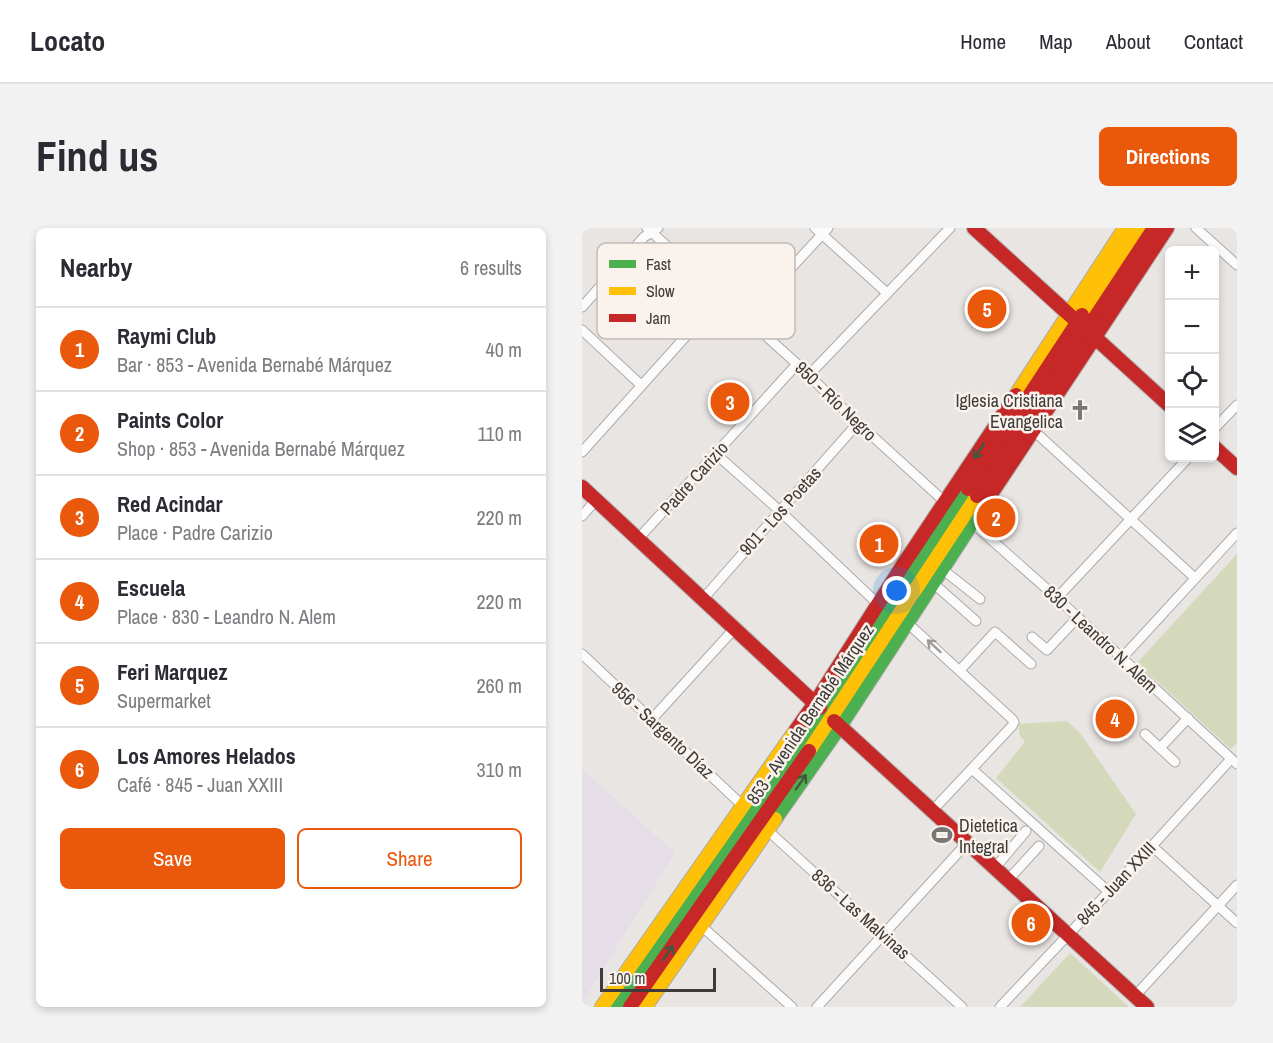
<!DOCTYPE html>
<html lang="en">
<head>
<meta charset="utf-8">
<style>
	:root { --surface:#fff; --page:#f2f2f3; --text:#2b2b33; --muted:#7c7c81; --line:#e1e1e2; --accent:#ea580c }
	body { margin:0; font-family:"Archivo Narrow",sans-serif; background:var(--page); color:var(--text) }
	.controls { position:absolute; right:18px; top:18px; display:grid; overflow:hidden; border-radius:9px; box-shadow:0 3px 9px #0003 }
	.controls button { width:54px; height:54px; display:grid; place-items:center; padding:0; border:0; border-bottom:2px solid var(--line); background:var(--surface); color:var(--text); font:30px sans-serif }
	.scale { position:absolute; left:18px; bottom:15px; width:116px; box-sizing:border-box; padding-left:6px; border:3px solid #3e3b39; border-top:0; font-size:16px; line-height:21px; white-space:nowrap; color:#3e3b39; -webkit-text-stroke:4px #f9f2ed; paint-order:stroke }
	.you { position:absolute; left:315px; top:363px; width:21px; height:21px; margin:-15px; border:4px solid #fff; border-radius:50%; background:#1a73e8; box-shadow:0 0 0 9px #1a73e833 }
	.badge { display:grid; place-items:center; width:39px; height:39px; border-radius:50%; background:var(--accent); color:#fff; font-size:20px; font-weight:700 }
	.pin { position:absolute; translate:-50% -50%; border:3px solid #fff; box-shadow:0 2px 6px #0006 }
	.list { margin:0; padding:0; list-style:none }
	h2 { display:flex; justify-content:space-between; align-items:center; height:78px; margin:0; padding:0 24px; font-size:26px }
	h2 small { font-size:20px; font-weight:400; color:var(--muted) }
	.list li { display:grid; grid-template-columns:39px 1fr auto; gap:18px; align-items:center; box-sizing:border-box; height:84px; padding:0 24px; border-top:2px solid var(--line) }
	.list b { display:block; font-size:22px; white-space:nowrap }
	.list p { margin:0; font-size:20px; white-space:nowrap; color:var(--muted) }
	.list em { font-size:20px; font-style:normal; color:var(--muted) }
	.actions { display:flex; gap:12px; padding:18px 24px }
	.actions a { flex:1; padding:14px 0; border:2px solid var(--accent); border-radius:9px; text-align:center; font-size:21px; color:var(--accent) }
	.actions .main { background:var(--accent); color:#fff }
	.icon { flex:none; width:33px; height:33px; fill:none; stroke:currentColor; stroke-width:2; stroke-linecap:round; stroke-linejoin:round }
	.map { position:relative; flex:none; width:655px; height:779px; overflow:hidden; border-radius:9px }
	header { display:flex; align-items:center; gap:36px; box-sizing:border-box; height:84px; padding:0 30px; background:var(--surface); border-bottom:2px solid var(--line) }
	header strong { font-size:28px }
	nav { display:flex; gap:33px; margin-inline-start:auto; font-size:21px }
	.intro { display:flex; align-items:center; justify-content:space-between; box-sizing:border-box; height:144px; padding:0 36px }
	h1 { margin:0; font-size:42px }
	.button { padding:15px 27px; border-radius:9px; background:var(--accent); color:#fff; font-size:21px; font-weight:700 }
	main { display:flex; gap:36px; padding:0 36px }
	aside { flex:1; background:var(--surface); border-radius:9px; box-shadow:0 3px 9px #0003 }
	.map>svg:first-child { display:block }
</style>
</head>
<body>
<header>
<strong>Locato</strong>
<nav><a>Home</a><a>Map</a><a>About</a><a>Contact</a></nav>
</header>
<div class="intro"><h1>Find us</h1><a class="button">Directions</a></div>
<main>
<aside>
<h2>Nearby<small>6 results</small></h2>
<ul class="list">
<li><span class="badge">1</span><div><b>Raymi Club</b><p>Bar · 853 - Avenida Bernabé Márquez</p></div><em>40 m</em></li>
<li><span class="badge">2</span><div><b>Paints Color</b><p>Shop · 853 - Avenida Bernabé Márquez</p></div><em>110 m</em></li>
<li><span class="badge">3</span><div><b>Red Acindar</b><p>Place · Padre Carizio</p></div><em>220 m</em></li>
<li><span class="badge">4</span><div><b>Escuela</b><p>Place · 830 - Leandro N. Alem</p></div><em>220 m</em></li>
<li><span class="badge">5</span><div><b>Feri Marquez</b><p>Supermarket</p></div><em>260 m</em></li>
<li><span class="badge">6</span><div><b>Los Amores Helados</b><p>Café · 845 - Juan XXIII</p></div><em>310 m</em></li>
</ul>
<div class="actions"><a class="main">Save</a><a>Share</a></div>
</aside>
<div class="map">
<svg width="655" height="779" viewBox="0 0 655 779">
	<rect width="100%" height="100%" fill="#e8e5e3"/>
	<!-- industrial -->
	<path fill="#e5dde8" d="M0,541L93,625L0,775Z"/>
	<!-- green -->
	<g fill="#d4d9bb">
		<path d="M655,326V514L649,521L555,435Z"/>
		<path d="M485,493L498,505L554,586L518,644L414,550L443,514L438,508L436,496Z"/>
		<path d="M488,725L547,779H438Z"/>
	</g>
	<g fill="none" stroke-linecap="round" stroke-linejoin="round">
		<!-- street casing -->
		<g stroke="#adaba9" stroke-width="11">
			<g id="street">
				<path d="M65,0L215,136L276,195L363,274"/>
				<path d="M233,0L305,65"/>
				<path d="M614,0L655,37"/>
				<path d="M0,79L62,9L76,0"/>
				<path d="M164,89L246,0"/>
				<path d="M0,102L59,157"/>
				<path d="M227,147L368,0"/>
				<path d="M632,201L655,177"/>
				<path d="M451,202L613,350"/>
				<path d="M0,224L140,68"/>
				<path d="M134,226L198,283L296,376"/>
				<path d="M0,288L14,272"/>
				<path d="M386,291L475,370L655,536"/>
				<path d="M56,311L215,136"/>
				<path d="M360,341L398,371"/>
				<path d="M351,355L394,393"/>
				<path d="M475,370L606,230"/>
				<path d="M121,371L198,283L276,195"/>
				<path d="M324,395L332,401L430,491L432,494L430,498L350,583"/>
				<path d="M450,409L465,422L496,389"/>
				<path d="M0,426L161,578"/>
				<path d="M540,430L655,305"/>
				<path d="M378,442L413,404L449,436"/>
				<path d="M70,491L153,400"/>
				<path d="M563,506L593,534"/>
				<path d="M578,520L606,490"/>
				<path d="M390,541L527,664"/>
				<path d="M182,599L380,779"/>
				<path d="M570,618L655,695"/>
				<path d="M413,640L444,603"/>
				<path d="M426,652L457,618"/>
				<path d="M116,695L210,779"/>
				<path d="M553,768L655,657"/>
				<path d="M235,779L385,615"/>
				<path d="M418,779L570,618L649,531"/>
			</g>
		</g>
		<!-- fast casing -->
		<g stroke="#adaba9" stroke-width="16">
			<g id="fast">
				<path d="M321,337L343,327"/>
				<path d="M193,591L258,498L407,269"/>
				<path d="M34,779L241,483L386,261"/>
			</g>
		</g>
		<!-- slow casing -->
		<g stroke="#adaba9" stroke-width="16">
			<g id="slow">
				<path d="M500,87L556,0"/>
				<path d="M434,167L543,0"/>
				<path d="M227,523L395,268"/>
				<path d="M20,779L214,502"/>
				<path d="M63,779L193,591"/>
			</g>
		</g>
		<!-- jam casing -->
		<g stroke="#adaba9" stroke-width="16">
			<g id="jam">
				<path d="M392,0L492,91"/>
				<path d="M507,104L588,178"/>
				<path d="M632,219L655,240"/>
				<path d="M0,259L238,480"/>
				<path d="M386,261L500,87"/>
				<path d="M395,268L572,0"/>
				<path d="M407,269L585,0"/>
				<path d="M252,493L565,779"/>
				<path d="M214,502L233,475L321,337L434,167"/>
				<path d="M48,779L227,523"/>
			</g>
		</g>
		<!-- street -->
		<use href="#street" stroke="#fcfbfb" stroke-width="9"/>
		<!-- fast -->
		<use href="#fast" stroke="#4caf50" stroke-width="14"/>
		<!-- slow -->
		<use href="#slow" stroke="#ffc107" stroke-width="14"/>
		<!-- jam -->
		<use href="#jam" stroke="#c62828" stroke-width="14"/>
	</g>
	<!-- one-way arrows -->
	<defs><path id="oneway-shaft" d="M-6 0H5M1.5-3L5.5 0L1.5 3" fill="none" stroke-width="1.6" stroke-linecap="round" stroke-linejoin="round" transform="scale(1.5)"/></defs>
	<g stroke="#42583f">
		<use href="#oneway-shaft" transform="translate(397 223) rotate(124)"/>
		<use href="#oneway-shaft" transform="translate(219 554) rotate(-55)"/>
		<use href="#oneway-shaft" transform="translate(86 725) rotate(-55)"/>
	</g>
	<use stroke="#9d9b9a" href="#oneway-shaft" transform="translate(352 418) rotate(-138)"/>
	<!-- icons -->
	<defs>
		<g id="church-bare" transform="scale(1.62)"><path d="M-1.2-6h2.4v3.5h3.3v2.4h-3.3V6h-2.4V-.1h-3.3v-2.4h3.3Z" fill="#7a7674" stroke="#f9f2ed" stroke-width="2.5" paint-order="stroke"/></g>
		<g id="stadium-bare" transform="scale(1.62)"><path d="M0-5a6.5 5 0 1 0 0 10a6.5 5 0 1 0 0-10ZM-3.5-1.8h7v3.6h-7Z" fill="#7a7674" stroke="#f9f2ed" stroke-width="2.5" paint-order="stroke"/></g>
	</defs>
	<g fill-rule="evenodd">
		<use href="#church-bare" x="498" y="182"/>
		<use href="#stadium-bare" x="360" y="607"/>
	</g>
	<g text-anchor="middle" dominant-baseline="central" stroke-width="5" stroke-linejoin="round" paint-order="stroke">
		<!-- poi labels -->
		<g font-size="18" fill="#3e3b39" stroke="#f9f2ed" text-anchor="end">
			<text x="481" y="172">Iglesia Cristiana<tspan x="481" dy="21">Evangelica</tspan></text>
			<text x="377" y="597" text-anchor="start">Dietetica<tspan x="377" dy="21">Integral</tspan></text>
		</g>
		<!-- street labels -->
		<g font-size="18" fill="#3e3b39" stroke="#f9f2ed">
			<text transform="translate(254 173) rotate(44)">950 - Río Negro</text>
			<text transform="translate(112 250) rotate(-48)">Padre Carizio</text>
			<text transform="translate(198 283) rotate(-48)">901 - Los Poetas</text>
			<text transform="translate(519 411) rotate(43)">830 - Leandro N. Alem</text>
			<text transform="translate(228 486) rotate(-56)">853 - Avenida Bernabé Márquez</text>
			<text transform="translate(81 502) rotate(43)">956 - Sargento Díaz</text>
			<text transform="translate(534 655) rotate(-47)">845 - Juan XXIII</text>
			<text transform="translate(279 686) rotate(42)">836 - Las Malvinas</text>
		</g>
	</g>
	<!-- legend -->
	<rect x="15" y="15" width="198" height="96" rx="9" fill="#f9f2ed" stroke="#c1bbb7" stroke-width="1.5"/>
	<rect x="27" y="32" width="27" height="8" fill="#4caf50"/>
	<rect x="27" y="59" width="27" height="8" fill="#ffc107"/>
	<rect x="27" y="86" width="27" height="8" fill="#c62828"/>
	<g font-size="16" fill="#3e3b39">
		<text x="64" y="42">Fast</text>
		<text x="64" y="69">Slow</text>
		<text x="64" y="96">Jam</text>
	</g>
</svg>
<div class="controls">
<button>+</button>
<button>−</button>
<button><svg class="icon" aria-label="locate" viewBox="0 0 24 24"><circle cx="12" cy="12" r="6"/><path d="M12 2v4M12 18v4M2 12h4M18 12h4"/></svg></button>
<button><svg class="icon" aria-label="layers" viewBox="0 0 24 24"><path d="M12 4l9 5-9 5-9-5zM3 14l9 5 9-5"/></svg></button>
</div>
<div class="scale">100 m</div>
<div class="you"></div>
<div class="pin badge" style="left:297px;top:316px">1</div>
<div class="pin badge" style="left:414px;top:290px">2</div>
<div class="pin badge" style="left:148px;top:174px">3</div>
<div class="pin badge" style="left:533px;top:491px">4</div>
<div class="pin badge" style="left:405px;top:81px">5</div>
<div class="pin badge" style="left:449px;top:695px">6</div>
</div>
</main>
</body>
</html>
